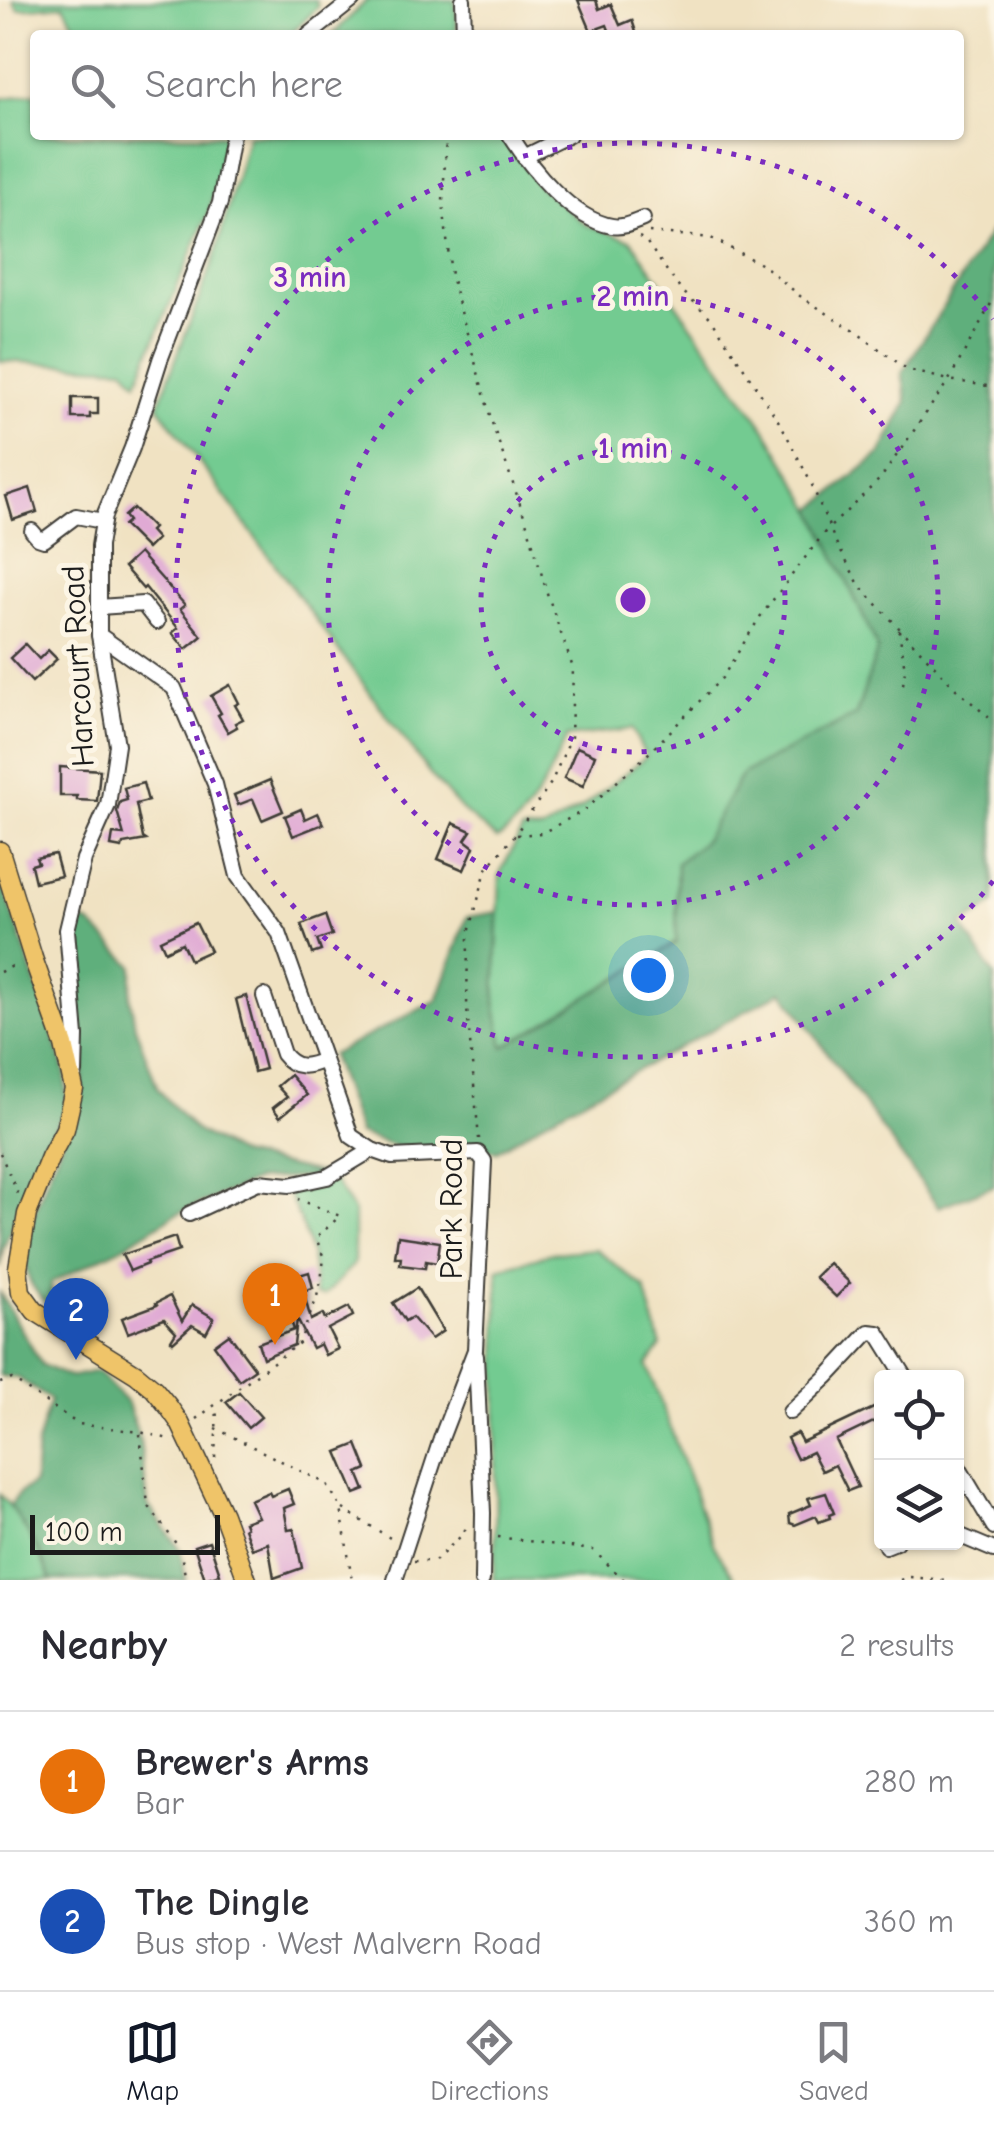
<!DOCTYPE html>
<html lang="en">
<head>
<meta charset="utf-8">
<style>
	:root { --surface:#fff; --page:#f2f2f3; --text:#2b2b33; --muted:#7c7c81; --line:#e1e1e2; --accent:#111827 }
	body { margin:0; font-family:"Comic Neue",sans-serif; background:var(--page); color:var(--text) }
	.controls { position:absolute; right:30px; bottom:30px; display:grid; overflow:hidden; border-radius:10px; box-shadow:0 2px 8px #0004 }
	.controls button { width:90px; height:90px; display:grid; place-items:center; padding:0; border:0; border-bottom:2px solid var(--line); background:var(--surface); color:var(--text); font:50px sans-serif }
	.scale { position:absolute; left:30px; bottom:25px; width:190px; box-sizing:border-box; padding-left:10px; border:5px solid #1c1c1c; border-top:0; font-size:28px; line-height:35px; white-space:nowrap; color:#1c1c1c; -webkit-text-stroke:8px #fcf5e5; paint-order:stroke }
	.you { position:absolute; left:648px; top:975px; width:35px; height:35px; margin:-25px; border:8px solid #fff; border-radius:50%; background:#1a73e8; box-shadow:0 0 0 15px #1a73e833 }
	.badge { display:grid; place-items:center; width:65px; height:65px; border-radius:50%; background:var(--accent); color:#fff; font-size:32px; font-weight:700 }
	.pin { position:absolute; translate:-50% -82px; filter:drop-shadow(0 2px 5px #0008) }
	.pin::after { content:''; position:absolute; top:52px; width:35px; height:30px; background:inherit; clip-path:polygon(0 0,100% 0,50% 100%) }
	.list { margin:0; padding:0; list-style:none }
	h2 { display:flex; justify-content:space-between; align-items:center; height:130px; margin:0; padding:0 40px; font-size:42px }
	h2 small { font-size:32px; font-weight:400; color:var(--muted) }
	.list li { display:grid; grid-template-columns:65px 1fr auto; gap:30px; align-items:center; box-sizing:border-box; height:140px; padding:0 40px; border-top:2px solid var(--line) }
	.list b { display:block; font-size:38px; white-space:nowrap }
	.list p { margin:0; font-size:32px; white-space:nowrap; color:var(--muted) }
	.list em { font-size:32px; font-style:normal; color:var(--muted) }
	.icon { flex:none; width:55px; height:55px; fill:none; stroke:currentColor; stroke-width:2; stroke-linecap:round; stroke-linejoin:round }
	.map { position:relative; flex:none; width:994px; height:1580px; overflow:hidden }
	.search { position:absolute; background:var(--surface); box-shadow:0 2px 8px #0004; left:30px; right:30px; top:30px; height:110px; display:flex; align-items:center; gap:25px; box-sizing:border-box; padding:0 35px; border-radius:10px; color:var(--muted); font-size:38px }
	.sheet { height:410px; background:var(--surface) }
	nav { display:flex; justify-content:space-around; align-items:center; box-sizing:border-box; height:140px; border-top:2px solid var(--line); background:var(--surface); font-size:28px; color:var(--muted) }
	nav a { display:grid; justify-items:center; gap:5px }
	nav .on { color:var(--accent) }
	.map>svg:first-child { display:block }
</style>
</head>
<body>
<div class="map">
<svg width="994" height="1580" viewBox="0 0 994 1580">
	<rect width="100%" height="100%" fill="#fcf5e5"/>
	<filter id="ink" filterUnits="userSpaceOnUse"><feTurbulence type="fractalNoise" baseFrequency=".01" numOctaves="2"/><feDisplacementMap in="SourceGraphic" scale="20" xChannelSelector="R" yChannelSelector="G"/><feConvolveMatrix kernelMatrix="1 2 1 2 8 2 1 2 1" color-interpolation-filters="sRGB"/></filter>
	<filter id="wash" filterUnits="userSpaceOnUse"><feTurbulence type="fractalNoise" baseFrequency=".0048" numOctaves="4" result="noise"/><feDisplacementMap in="SourceGraphic" scale="40" xChannelSelector="R" yChannelSelector="G"/><feGaussianBlur stdDeviation="2.25" result="paint"/><feColorMatrix in="noise" values="0 0 0 0 0 0 0 0 0 0 0 0 0 0 0 0 0 1.4 0 .05"/><feComposite in="paint" operator="in"/></filter>
	<g filter="url(#wash)">
		<rect width="100%" height="100%" fill="#f0e2c2"/>
		<!-- green -->
		<g fill="#73cb91" stroke="#487456" stroke-width="2.5">
			<path d="M13,0H316L318,7L290,35H80L64,5L18,9Z"/>
			<path d="M367,0H455L457,24L455,35H332Z"/>
			<path d="M35,93V135H226L210,209L137,382L124,368L0,361V99Z"/>
			<path d="M248,135H503L540,187L586,225L631,240L766,430L813,509L878,648L856,715L742,774L704,841L677,863L676,942L504,1048L495,1003L500,873L522,831L543,830L583,807L646,757L632,729L567,737C550,772 532,818 497,839L462,810L430,774L158,406L215,256Z"/>
			<path d="M331,1176L354,1212V1264L324,1296L315,1295C313,1249 305,1229 285,1188Z"/>
			<path d="M596,1249L645,1289L661,1346L647,1365L714,1546L736,1580H493L495,1550L498,1269L552,1253Z"/>
			<path d="M0,1495C23,1518 38,1550 51,1580H0Z"/>
		</g>
		<!-- forest -->
		<g fill="#5eaf7b" stroke="#3d664c" stroke-width="2.5">
			<path d="M994,226V904L962,925L994,975V1186L938,1207L783,991L546,1120L497,1151L396,1147L359,1134L331,1055L437,1000L467,917L498,912L495,1003L504,1047L676,943L677,863L704,841L742,774L856,715L878,648L813,509L881,453L907,402L902,373Z"/>
			<path d="M0,875L65,1071L67,1106L38,1159L3,1249L0,1267Z"/>
			<path d="M81,920L92,925L133,966L130,997L135,1026L158,1089L194,1129L240,1155L331,1176L257,1180L174,1215L125,1246L51,1283L52,1310C44,1301 33,1290 29,1279C16,1237 53,1165 69,1125C73,1114 81,1101 82,1089C89,1037 61,967 81,920Z"/>
			<path d="M0,1293L42,1365L69,1377L97,1371L128,1404L140,1441L148,1505L180,1549L186,1580H51L39,1551L10,1505L20,1493L34,1483L37,1444L50,1400L18,1378L0,1376Z"/>
		</g>
		<g id="blocks">
			<!-- building -->
			<g fill="#e0aad4">
				<path d="M578,0H596L599,9L611,4L620,25L632,20L636,32L628,35H597L609,30L607,25L591,31Z"/>
				<path d="M72,398H98V414H90V418H72Z"/>
				<path d="M30,488L37,512L13,520L6,496Z"/>
				<path d="M133,508L153,528L150,531L157,539L147,549L123,525L128,521L124,516Z"/>
				<path d="M139,553L185,605L180,609L202,636L186,649L172,633L178,628L145,587L143,589L124,567Z"/>
				<path d="M25,644L39,659L48,650L57,659L32,682L10,658Z"/>
				<path d="M230,685L239,703L235,705L243,719L235,723L237,727L228,732L218,715L221,713L211,696Z"/>
				<path d="M577,747L595,755L583,786L564,778Z"/>
				<path d="M60,767L100,770L97,801L77,800V796H60Z"/>
				<path d="M270,780L283,811L262,820L253,799L238,805L234,795Z"/>
				<path d="M143,783L148,801L136,804L143,838L146,840L123,844L122,848L111,846L113,834L124,835L117,811L120,802L127,800L124,788Z"/>
				<path d="M301,809L305,819L318,813L323,824L293,836L285,816Z"/>
				<path d="M453,823L471,831L465,840L474,847L464,870L438,859Z"/>
				<path d="M55,854L61,876L35,882L31,865L38,863L36,858Z"/>
				<path d="M325,915L332,935L317,940L321,951L312,954L301,924Z"/>
				<path d="M196,923L210,951L190,960L182,943L165,951L160,940Z"/>
				<path d="M246,996L265,1069L254,1072L236,999Z"/>
				<path d="M290,1075L307,1095L280,1117L273,1108L287,1097L277,1086Z"/>
				<path d="M398,1236L440,1242L437,1263L426,1261L425,1268L400,1265L401,1257H395Z"/>
				<path d="M175,1237L179,1251L146,1262L147,1264L130,1271L122,1255Z"/>
				<path d="M829,1263L850,1283L836,1297L815,1277Z"/>
				<path d="M309,1272L313,1288L303,1291L311,1320L323,1314L325,1319L349,1307L353,1316L328,1329L338,1349L325,1355L320,1344L312,1348L297,1319L294,1345L263,1358L258,1343L294,1330L287,1308L265,1315L261,1299L290,1290L286,1279Z"/>
				<path d="M417,1288L443,1331L431,1339L412,1317L405,1321L393,1303Z"/>
				<path d="M170,1296L182,1321L192,1305L214,1318L206,1333L192,1325L173,1342L171,1340L176,1332L164,1319L128,1333L122,1318L157,1305L156,1303Z"/>
				<path d="M229,1334L255,1369L239,1380L214,1345Z"/>
				<path d="M239,1392L261,1417L248,1428L226,1402Z"/>
				<path d="M882,1404V1418L836,1440L858,1487L848,1491L835,1465L822,1471L812,1452L797,1459L787,1438L797,1433L802,1442Z"/>
				<path d="M357,1444L367,1469L358,1473L365,1490L355,1494L337,1452Z"/>
				<path d="M288,1489L294,1504L284,1508L288,1530L294,1529L302,1568L274,1578L268,1543L252,1549L244,1528L246,1527L244,1522L258,1517L250,1500L269,1492L271,1496Z"/>
				<path d="M826,1493L834,1513L829,1515L830,1518L819,1522L816,1516L795,1525L790,1523L789,1514L811,1505L808,1498Z"/>
				<path d="M209,1541L220,1574L205,1579L194,1546Z"/>
			</g>
		</g>
	</g>
	<g filter="url(#ink)">
		<use href="#blocks" fill-opacity="0" stroke="#3c3a35" stroke-width="2.5"/>
		<g fill="none" stroke-linecap="round" stroke-linejoin="round">
			<!-- minor casing -->
			<g stroke="#3c3a35" stroke-width="18">
				<g id="minor">
					<path d="M463,0L464,35"/>
					<path d="M309,35L353,0"/>
					<path d="M510,135C531,168 571,219 612,226C623,228 632,223 643,219"/>
					<path d="M524,157L569,135"/>
					<path d="M32,531L38,538L44,540L76,516L103,521"/>
					<path d="M99,607L143,604L157,622"/>
					<path d="M99,635L174,688L215,784L238,876L279,933L351,1136L372,1150L392,1157L478,1153L484,1161L475,1350L442,1436L395,1580"/>
					<path d="M264,996L283,1054C295,1070 308,1067 324,1060"/>
					<path d="M75,1073L76,1036L67,930L84,859L108,805L117,745L99,635V546L104,516L132,448L160,360L220,203L232,135"/>
					<path d="M189,1214L258,1182L290,1185L327,1177L372,1150"/>
					<path d="M476,1356L483,1513L482,1580"/>
					<path d="M790,1412L827,1377L869,1332L878,1333L906,1378"/>
					<path d="M956,1463L994,1527"/>
					<path d="M956,1534L994,1550"/>
					<path d="M886,1546L896,1542"/>
				</g>
			</g>
			<!-- major casing -->
			<g stroke="#3c3a35" stroke-width="21">
				<path id="major" d="M0,851L33,958L64,1045L74,1089L65,1129L50,1157L27,1214L18,1268L21,1292L35,1311L136,1374L154,1389L168,1406L180,1423L223,1514L247,1580"/>
			</g>
			<!-- path -->
			<g stroke="#3c3a35" stroke-width="2.5" stroke-dasharray="2.5 8" stroke-linecap="butt">
				<path d="M446,135L443,202L451,276L493,426L529,530L547,593L573,668L571,737L551,783L514,836L486,870L468,937L467,1009L479,1139"/>
				<path d="M649,232L711,238L766,267L800,296L853,330L908,370L949,380L994,387"/>
				<path d="M639,237L645,240L680,289L711,318L783,428L812,485L835,541L860,586L956,689L994,722"/>
				<path d="M899,630L905,670L902,692"/>
				<path d="M517,835L542,833L585,810L646,756L722,678L760,617L824,533L881,478L949,380L994,298"/>
				<path d="M0,972L17,964"/>
				<path d="M0,1153L18,1194"/>
				<path d="M0,1383L12,1379L78,1424L140,1432L173,1440"/>
				<path d="M196,1419L299,1343L316,1300L321,1281L324,1258L316,1238L340,1216L298,1199"/>
				<path d="M215,1428L327,1484L341,1508L352,1580"/>
				<path d="M140,1434L148,1505L180,1549L186,1580"/>
				<path d="M215,1458L217,1406"/>
				<path d="M343,1509L395,1541"/>
				<path d="M498,1537L593,1550L624,1580"/>
				<path d="M414,1561H435L460,1537L469,1524"/>
				<path d="M900,1580L909,1577L946,1580"/>
			</g>
			<!-- minor -->
			<use href="#minor" stroke="#fff" stroke-width="14"/>
			<!-- major -->
			<use href="#major" stroke="#efc469" stroke-width="18"/>
		</g>
	</g>
	<!-- distance rings -->
	<g fill="none" stroke="#7b2cbf" stroke-width="5" stroke-dasharray="5 10">
		<circle cx="633" cy="600" r="152"/>
		<circle cx="633" cy="600" r="305"/>
		<path d="M993 881A457 457 0 1 1 993 319"/>
	</g>
	<g text-anchor="middle" dominant-baseline="central" stroke-width="10" stroke-linejoin="round" paint-order="stroke">
		<!-- street labels -->
		<g font-size="32" fill="#1c1c1c" stroke="#fcf5e5">
			<text transform="translate(78 666) rotate(-93)">Harcourt Road</text>
			<text transform="translate(451 1209) rotate(-90)">Park Road</text>
		</g>
	</g>
	<circle cx="633" cy="600" r="15" fill="#7b2cbf" stroke="#fcf5e5" stroke-width="5"/>
	<g font-size="30" text-anchor="middle" font-weight="bold" fill="#7b2cbf" stroke="#fcf5e5" stroke-width="10" stroke-linejoin="round" paint-order="stroke">
		<text x="310" y="287">3 min</text>
		<text x="633" y="306">2 min</text>
		<text x="633" y="458">1 min</text>
	</g>
</svg>
<div class="controls">
<button><svg class="icon" aria-label="locate" viewBox="0 0 24 24"><circle cx="12" cy="12" r="6"/><path d="M12 2v4M12 18v4M2 12h4M18 12h4"/></svg></button>
<button><svg class="icon" aria-label="layers" viewBox="0 0 24 24"><path d="M12 4l9 5-9 5-9-5zM3 14l9 5 9-5"/></svg></button>
</div>
<div class="scale">100 m</div>
<div class="you"></div>
<div class="pin badge" style="left:275px;top:1345px;background:#e8710a">1</div>
<div class="pin badge" style="left:76px;top:1360px;background:#1a4fb4">2</div>
<div class="search"><svg class="icon" aria-label="search" viewBox="0 0 24 24"><circle cx="10" cy="10" r="6"/><path d="M15 15l6 6"/></svg>Search here</div>
</div>
<section class="sheet">
<h2>Nearby<small>2 results</small></h2>
<ul class="list">
<li><span class="badge" style="background:#e8710a">1</span><div><b>Brewer's Arms</b><p>Bar</p></div><em>280 m</em></li>
<li><span class="badge" style="background:#1a4fb4">2</span><div><b>The Dingle</b><p>Bus stop · West Malvern Road</p></div><em>360 m</em></li>
</ul>
</section>
<nav>
<a class="on"><svg class="icon" aria-label="map" viewBox="0 0 24 24"><path d="M3 6l6-2 6 2 6-2v14l-6 2-6-2-6 2zM9 4v14M15 6v14"/></svg>Map</a>
<a><svg class="icon" aria-label="directions" viewBox="0 0 24 24"><path d="M12 3l9 9-9 9-9-9zM9 14v-3h6M13 9l2 2-2 2"/></svg>Directions</a>
<a><svg class="icon" aria-label="saved" viewBox="0 0 24 24"><path d="M7 4h10v16l-5-4-5 4z"/></svg>Saved</a>
</nav>
</body>
</html>
